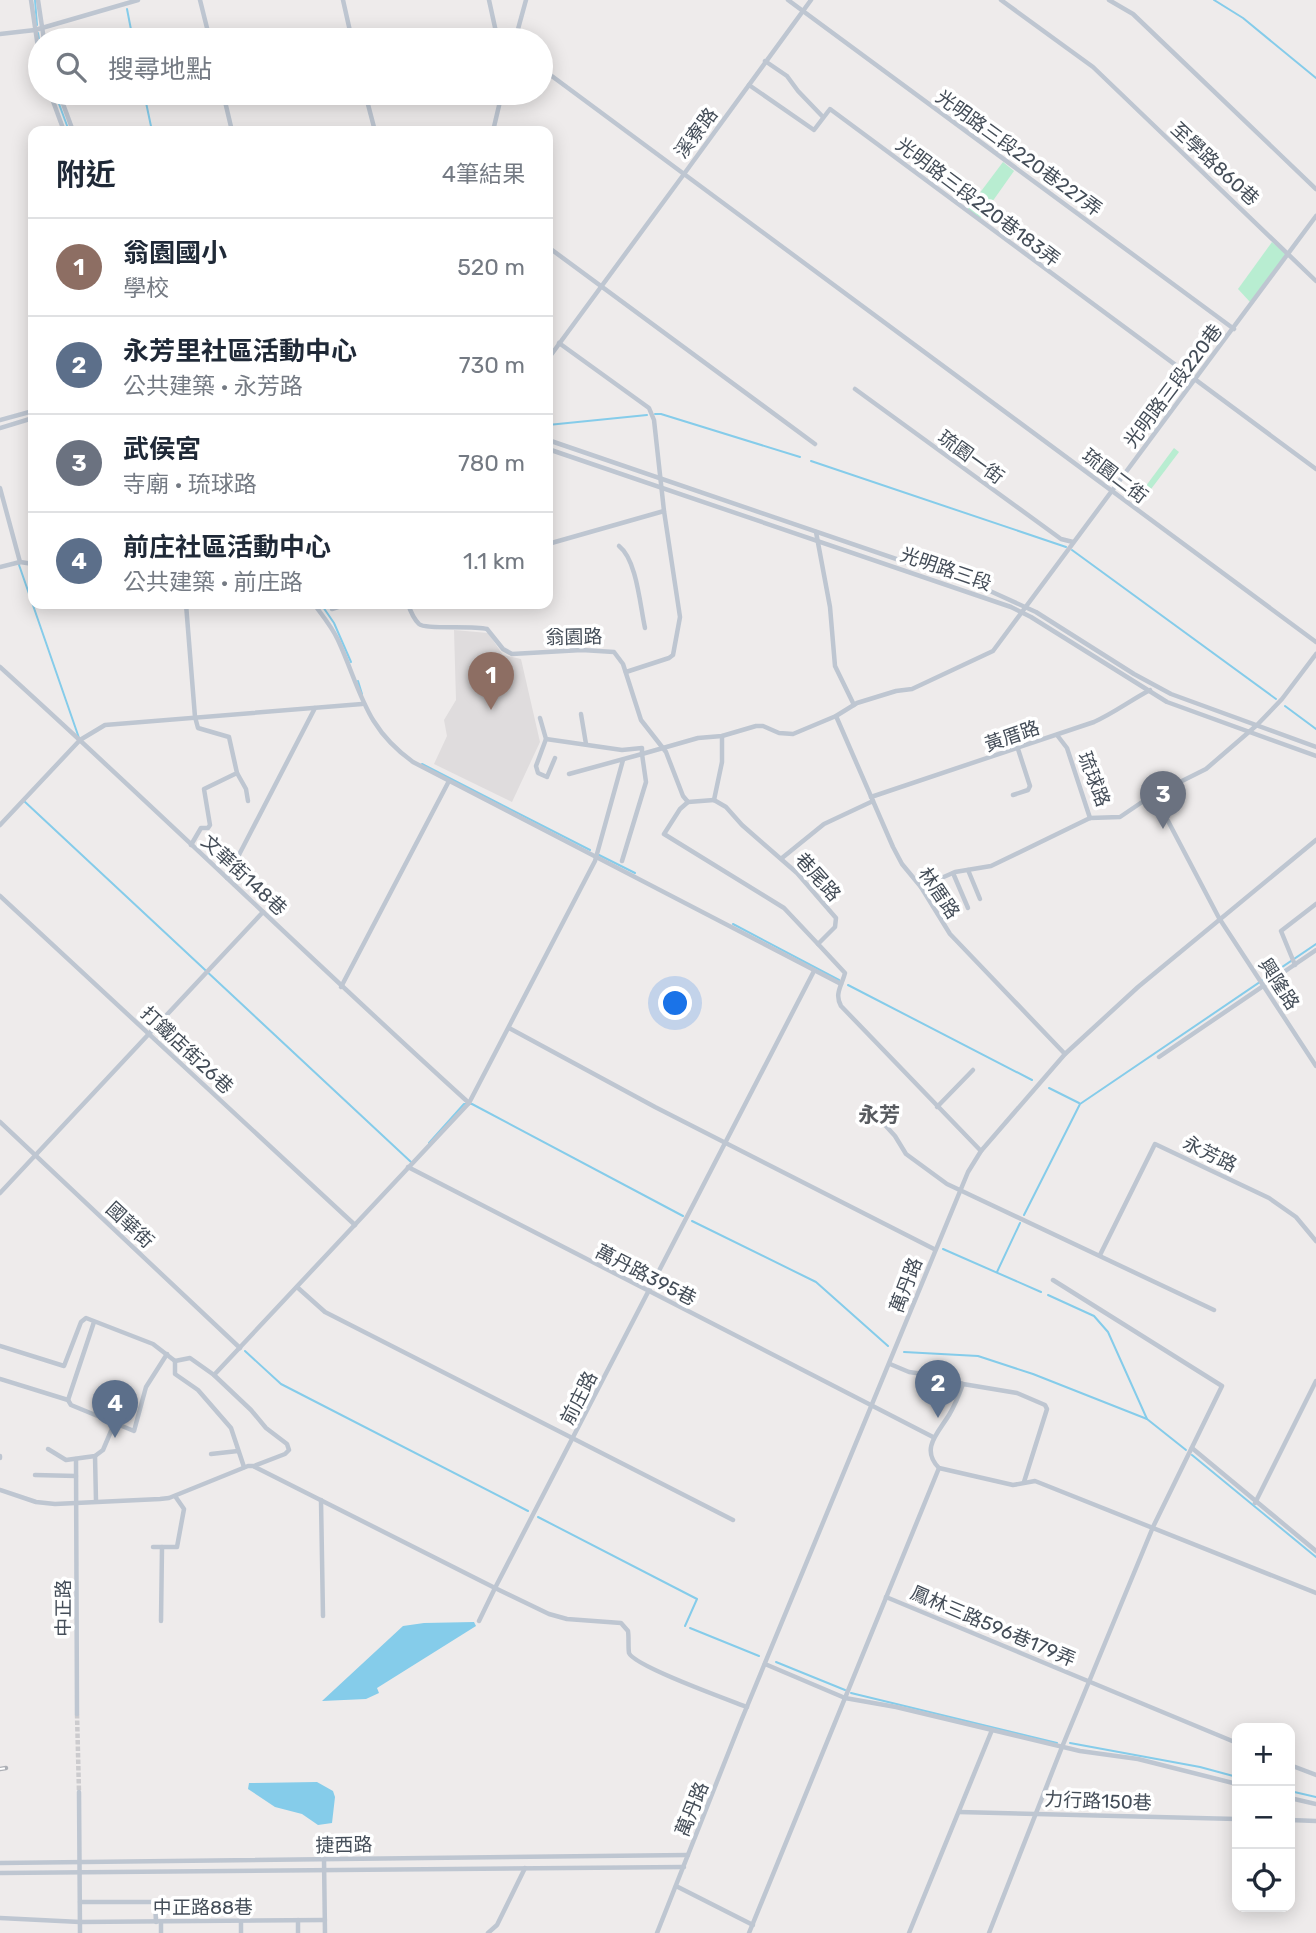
<!DOCTYPE html>
<html lang="zh-TW">
<head>
<meta charset="utf-8">
<style>
	:root { --surface:#fff; --page:#f6f6f7; --text:#1f2937; --muted:#747a83; --line:#e0e1e3; --accent:#7c3aed }
	body { margin:0; font-family:Rubik,"Noto Sans TC",sans-serif; background:var(--page); color:var(--text) }
	.controls { position:absolute; right:21px; bottom:21px; display:grid; overflow:hidden; border-radius:14px; box-shadow:0 4px 18px #0003 }
	.controls button { width:63px; height:63px; display:grid; place-items:center; padding:0; border:0; border-bottom:2px solid var(--line); background:var(--surface); color:var(--text); font:35px sans-serif }
	.you { position:absolute; left:676px; top:1004px; width:24px; height:24px; margin:-18px; border:5px solid #fff; border-radius:50%; background:#1a73e8; box-shadow:0 0 0 10px #1a73e833 }
	.badge { display:grid; place-items:center; width:46px; height:46px; border-radius:50%; background:var(--accent); color:#fff; font-size:23px; font-weight:700 }
	.pin { position:absolute; translate:-50% -58px; filter:drop-shadow(0 2px 4px #0008) }
	.pin::after { content:''; position:absolute; top:37px; width:24px; height:21px; background:inherit; clip-path:polygon(0 0,100% 0,50% 100%) }
	.list { margin:0; padding:0; list-style:none }
	h2 { display:flex; justify-content:space-between; align-items:center; height:91px; margin:0; padding:0 28px; font-size:30px }
	h2 small { font-size:23px; font-weight:400; color:var(--muted) }
	.list li { display:grid; grid-template-columns:46px 1fr auto; gap:21px; align-items:center; box-sizing:border-box; height:98px; padding:0 28px; border-top:2px solid var(--line) }
	.list b { display:block; font-size:26px; white-space:nowrap }
	.list p { margin:0; font-size:23px; white-space:nowrap; color:var(--muted) }
	.list em { font-size:23px; font-style:normal; color:var(--muted) }
	.icon { flex:none; width:38px; height:38px; fill:none; stroke:currentColor; stroke-width:2; stroke-linecap:round; stroke-linejoin:round }
	.map { position:relative; flex:none; width:1316px; height:1933px; overflow:hidden }
	.search { position:absolute; background:var(--surface); box-shadow:0 4px 18px #0003; left:28px; top:28px; width:525px; height:77px; display:flex; align-items:center; gap:18px; box-sizing:border-box; padding:0 24px; border-radius:38px; color:var(--muted); font-size:26px }
	.panel { position:absolute; background:var(--surface); box-shadow:0 4px 18px #0003; left:28px; top:126px; width:525px; height:483px; border-radius:14px }
	.map>svg:first-child { display:block }
</style>
</head>
<body>
<div class="map">
<svg width="1316" height="1933" viewBox="0 0 1316 1933">
	<rect width="100%" height="100%" fill="#eeebeb"/>
	<!-- education -->
	<path fill="#dfdcdd" d="M454,630L488,633L503,655L521,659L540,742L512,802L434,764L447,736L444,720L456,700Z"/>
	<!-- green -->
	<g fill="#b8edd1">
		<path d="M1003,162L1014,171L980,219L967,210Z"/>
		<path d="M1272,242L1286,254L1250,302L1238,289Z"/>
		<path d="M1174,448L1179,452L1139,505L1134,502Z"/>
	</g>
	<!-- water -->
	<g fill="#85ccea">
		<path d="M474,1622L476,1626L377,1688L379,1693L366,1699L322,1701L403,1626L424,1623Z"/>
		<path d="M317,1782L333,1791L335,1797L332,1823L318,1825L302,1814L275,1807L248,1789L249,1783Z"/>
	</g>
	<g fill="none" stroke-linecap="round" stroke-linejoin="round">
		<!-- stream -->
		<g stroke="#85ccea" stroke-width="2">
			<path d="M35,0L37,25"/>
			<path d="M1214,0L1243,18L1316,78"/>
			<path d="M127,9L133,40"/>
			<path d="M38,33L40,46"/>
			<path d="M55,93L69,131"/>
			<path d="M144,93L152,131"/>
			<path d="M655,414H661L800,457"/>
			<path d="M548,425L647,415"/>
			<path d="M811,461L1066,547"/>
			<path d="M1072,550L1276,699"/>
			<path d="M18,562L79,738"/>
			<path d="M321,604L334,623L351,662"/>
			<path d="M358,681L362,694"/>
			<path d="M1285,706L1316,729"/>
			<path d="M422,764L590,850"/>
			<path d="M24,801L411,1162"/>
			<path d="M599,855L635,873"/>
			<path d="M733,924L839,980"/>
			<path d="M848,985L1032,1080"/>
			<path d="M1049,1088L1079,1103"/>
			<path d="M429,1143L464,1104H472L683,1216"/>
			<path d="M1024,1215L1080,1104L1316,944"/>
			<path d="M692,1221L816,1282L888,1346"/>
			<path d="M943,1249L1041,1292"/>
			<path d="M997,1272L1020,1223"/>
			<path d="M1048,1295L1094,1316L1108,1332L1147,1419L1186,1450"/>
			<path d="M245,1351L281,1384L528,1511"/>
			<path d="M904,1352L978,1356L1033,1374L1147,1419"/>
			<path d="M1192,1455L1316,1557"/>
			<path d="M538,1517L697,1599L685,1626"/>
			<path d="M690,1628L759,1656"/>
			<path d="M776,1662L845,1690"/>
			<path d="M851,1693L1057,1743"/>
			<path d="M1070,1743L1200,1767L1237,1777"/>
			<path d="M1290,1791L1316,1797"/>
		</g>
		<!-- minor-tunnel -->
		<path stroke="#cccbce" stroke-width="4.5" stroke-dasharray="4.5 2" stroke-linecap="butt" d="M77,1714L79,1792"/>
		<!-- minor -->
		<g stroke="#bec6d1" stroke-width="4.5">
			<path d="M31,0L40,61"/>
			<path d="M38,0L44,40"/>
			<path d="M200,0L210,40"/>
			<path d="M343,0L352,40"/>
			<path d="M489,0L496,32L503,40"/>
			<path d="M788,0L1234,329"/>
			<path d="M1001,0L1093,67L1316,281"/>
			<path d="M1109,0L1133,14L1316,189"/>
			<path d="M0,34L35,30L138,0"/>
			<path d="M515,40L526,0"/>
			<path d="M765,61L787,76L798,91L823,117"/>
			<path d="M541,68L684,174L811,0"/>
			<path d="M749,85L814,130L830,109L1316,469"/>
			<path d="M50,93L64,131"/>
			<path d="M59,93L73,131"/>
			<path d="M223,93L232,131"/>
			<path d="M365,93L375,131"/>
			<path d="M493,131L502,93"/>
			<path d="M548,247L815,444"/>
			<path d="M559,343L649,408L654,420L664,511L680,617L673,655L669,658L626,672"/>
			<path d="M548,359L684,174L1316,642"/>
			<path d="M855,389L1061,539L1073,542"/>
			<path d="M0,420L33,411"/>
			<path d="M0,428L33,418"/>
			<path d="M548,440L990,591L1036,612L1134,674L1171,694L1316,747"/>
			<path d="M548,449L1011,607L1031,617L1167,702L1316,756"/>
			<path d="M0,488L20,562"/>
			<path d="M816,532L830,607L835,666L854,705"/>
			<path d="M548,544L664,511"/>
			<path d="M619,546C637,560 640,606 645,628"/>
			<path d="M0,567L20,562L33,564"/>
			<path d="M186,604L195,717L198,728L229,737L237,773L204,789L210,825L208,828H201L191,845"/>
			<path d="M314,604C322,615 332,627 338,640C361,690 364,727 413,762L841,984"/>
			<path d="M408,604C410,610 414,619 419,624C425,630 472,625 487,629L503,649L512,654L582,650L614,652L623,664L641,720L666,752L683,796L688,802L714,800"/>
			<path d="M332,609L347,604"/>
			<path d="M0,667C158,810 311,960 469,1103"/>
			<path d="M581,714L586,744"/>
			<path d="M836,716L893,847L902,864L921,887L950,934L1065,1054"/>
			<path d="M540,718L546,739L536,766L538,773L547,777L555,758"/>
			<path d="M1057,735L1067,748L1090,818"/>
			<path d="M546,739L622,750L642,748V754L698,738L722,736L756,726H763L779,733L793,734L836,716L857,703L896,691L912,689L993,651L1316,216"/>
			<path d="M237,773L246,789L248,801"/>
			<path d="M569,774L642,754L646,782L622,861"/>
			<path d="M1013,795L1028,790L1030,786L1018,749"/>
			<path d="M871,797L1094,722C1114,713 1131,700 1150,690"/>
			<path d="M1148,798L1157,814L1168,821L1219,918L1316,1066"/>
			<path d="M714,800L726,807L742,825L797,873L836,918L835,927L818,944L845,973C842,985 834,994 841,1006L981,1151"/>
			<path d="M714,800L722,762V736"/>
			<path d="M688,802L680,809L664,834L784,908L818,944"/>
			<path d="M1090,818L1120,817L1148,798L1206,769L1257,725L1282,699L1316,654"/>
			<path d="M0,825L80,740L105,725L362,704"/>
			<path d="M782,858L824,824L873,801"/>
			<path d="M968,870L980,899"/>
			<path d="M953,873L968,908"/>
			<path d="M227,878L315,708"/>
			<path d="M921,887L955,872L991,866L1090,818"/>
			<path d="M0,896L355,1225"/>
			<path d="M1295,965L1281,931L1316,904"/>
			<path d="M341,987L449,781"/>
			<path d="M509,1028L655,1107L934,1249"/>
			<path d="M1159,1057L1316,950"/>
			<path d="M865,1103L895,1136L906,1154L947,1184L1214,1310"/>
			<path d="M937,1107L973,1070"/>
			<path d="M0,1122L240,1348"/>
			<path d="M408,1167L933,1437"/>
			<path d="M0,1193L263,912"/>
			<path d="M1100,1255L1155,1144L1269,1198L1296,1217L1316,1241"/>
			<path d="M297,1287L325,1312L733,1520"/>
			<path d="M0,1346L64,1366L81,1322L86,1318L153,1344L175,1361L190,1358L214,1375"/>
			<path d="M175,1361V1374L198,1390L231,1428L244,1467"/>
			<path d="M890,1364L909,1372L938,1376L963,1384L1017,1393L1045,1405L1047,1409L1024,1482"/>
			<path d="M0,1379L68,1400L71,1405L134,1431L146,1387L167,1354"/>
			<path d="M963,1384C959,1395 955,1405 949,1415C938,1433 920,1449 939,1468L1013,1485L1035,1481L1316,1593"/>
			<path d="M68,1400L94,1322"/>
			<path d="M1192,1448L1316,1551"/>
			<path d="M48,1449L66,1460L95,1456L103,1450L114,1424"/>
			<path d="M211,1454L238,1451"/>
			<path d="M0,1456V1458"/>
			<path d="M95,1456L96,1501"/>
			<path d="M76,1459L77,1714"/>
			<path d="M254,1466L285,1454L289,1450L287,1444L266,1428L251,1410L214,1375L469,1103L595,861L623,760"/>
			<path d="M35,1475L76,1476"/>
			<path d="M0,1490L36,1502L55,1504L160,1499L169,1498L248,1466H253L495,1588L814,971"/>
			<path d="M321,1500L323,1616"/>
			<path d="M1255,1503L1316,1381"/>
			<path d="M153,1547H177L184,1509L175,1496"/>
			<path d="M886,1597L1237,1743"/>
			<path d="M161,1621L162,1547"/>
			<path d="M479,1621L495,1588L549,1614L567,1619L621,1623L628,1631C629,1637 628,1646 629,1653C634,1666 729,1700 747,1707"/>
			<path d="M765,1664L845,1698L896,1707L1080,1751L1138,1759L1237,1784"/>
			<path d="M1290,1765L1316,1775"/>
			<path d="M79,1792L80,1933"/>
			<path d="M1290,1798L1316,1804"/>
			<path d="M959,1812L1237,1819"/>
			<path d="M1290,1820L1316,1821"/>
			<path d="M324,1859L325,1933"/>
			<path d="M0,1863L688,1855"/>
			<path d="M0,1873L684,1867"/>
			<path d="M676,1886L753,1925"/>
			<path d="M80,1902H155L156,1922"/>
			<path d="M0,1918L80,1922L325,1920"/>
			<path d="M298,1920V1933"/>
			<path d="M241,1922V1933"/>
			<path d="M161,1933V1922"/>
			<path d="M488,1933L497,1925L525,1868"/>
			<path d="M657,1933L741,1721L968,1172L981,1151L1065,1054L1138,987L1316,840"/>
			<path d="M749,1933L939,1468"/>
			<path d="M909,1933L992,1730"/>
			<path d="M989,1933L1062,1747L1153,1527L1222,1386L1053,1280"/>
		</g>
		<!-- rail casing -->
		<g stroke="#adb0b6" stroke-width="4.5">
			<path id="rail" d="M0,1769L6,1768"/>
		</g>
		<!-- rail -->
		<use href="#rail" stroke="#fff" stroke-width="2" stroke-dasharray="5" stroke-linecap="butt"/>
	</g>
	<g text-anchor="middle" dominant-baseline="central" stroke-width="7" stroke-linejoin="round" paint-order="stroke">
		<!-- street labels -->
		<g font-size="19" fill="#444d58" stroke="#fff">
			<text transform="translate(696 133) rotate(-53)">溪寮路</text>
			<text transform="translate(1019 153) rotate(36)">光明路三段220巷227弄</text>
			<text transform="translate(1215 164) rotate(43)">至學路860巷</text>
			<text transform="translate(978 202) rotate(37)">光明路三段220巷183弄</text>
			<text transform="translate(1173 386) rotate(-53)">光明路三段220巷</text>
			<text transform="translate(971 457) rotate(36)">琉園一街</text>
			<text transform="translate(1115 476) rotate(37)">琉園二街</text>
			<text transform="translate(946 569) rotate(19)">光明路三段</text>
			<text transform="translate(574 637) rotate(-1)">翁園路</text>
			<text transform="translate(1012 736) rotate(-19)">黃厝路</text>
			<text transform="translate(1094 779) rotate(69)">琉球路</text>
			<text transform="translate(244 875) rotate(43)">文華街148巷</text>
			<text transform="translate(818 877) rotate(48)">巷尾路</text>
			<text transform="translate(939 893) rotate(56)">林厝路</text>
			<text transform="translate(1279 984) rotate(57)">興隆路</text>
			<text transform="translate(187 1050) rotate(43)">打鐵店街26巷</text>
			<text transform="translate(1210 1154) rotate(26)">永芳路</text>
			<text transform="translate(130 1225) rotate(43)">國華街</text>
			<text transform="translate(646 1275) rotate(27)">萬丹路395巷</text>
			<text transform="translate(906 1285) rotate(-69)">萬丹路</text>
			<text transform="translate(579 1398) rotate(-63)">前庄路</text>
			<text transform="translate(63 1608) rotate(-90)">中正路</text>
			<text transform="translate(993 1626) rotate(23)">鳳林三路596巷179弄</text>
			<text transform="translate(1098 1801) rotate(2)">力行路150巷</text>
			<text transform="translate(692 1809) rotate(-68)">萬丹路</text>
			<text transform="translate(344 1845) rotate(-1)">捷西路</text>
			<text x="203" y="1907">中正路88巷</text>
		</g>
		<!-- neighbourhood labels -->
		<g font-size="21" font-weight="bold" fill="#585b60" stroke="#fff">
			<text x="879" y="1114">永芳</text>
		</g>
	</g>
</svg>
<div class="controls">
<button>+</button>
<button>−</button>
<button><svg class="icon" aria-label="locate" viewBox="0 0 24 24"><circle cx="12" cy="12" r="6"/><path d="M12 2v4M12 18v4M2 12h4M18 12h4"/></svg></button>
</div>
<div class="you"></div>
<div class="pin badge" style="left:491px;top:710px;background:#8d6e63">1</div>
<div class="pin badge" style="left:938px;top:1418px;background:#5c6f8a">2</div>
<div class="pin badge" style="left:1163px;top:829px;background:#6b7280">3</div>
<div class="pin badge" style="left:115px;top:1438px;background:#5c6f8a">4</div>
<div class="search"><svg class="icon" aria-label="search" viewBox="0 0 24 24"><circle cx="10" cy="10" r="6"/><path d="M15 15l6 6"/></svg>搜尋地點</div>
<section class="panel">
<h2>附近<small>4筆結果</small></h2>
<ul class="list">
<li><span class="badge" style="background:#8d6e63">1</span><div><b>翁園國小</b><p>學校</p></div><em>520 m</em></li>
<li><span class="badge" style="background:#5c6f8a">2</span><div><b>永芳里社區活動中心</b><p>公共建築 · 永芳路</p></div><em>730 m</em></li>
<li><span class="badge" style="background:#6b7280">3</span><div><b>武侯宮</b><p>寺廟 · 琉球路</p></div><em>780 m</em></li>
<li><span class="badge" style="background:#5c6f8a">4</span><div><b>前庄社區活動中心</b><p>公共建築 · 前庄路</p></div><em>1.1 km</em></li>
</ul>
</section>
</div>
</body>
</html>
